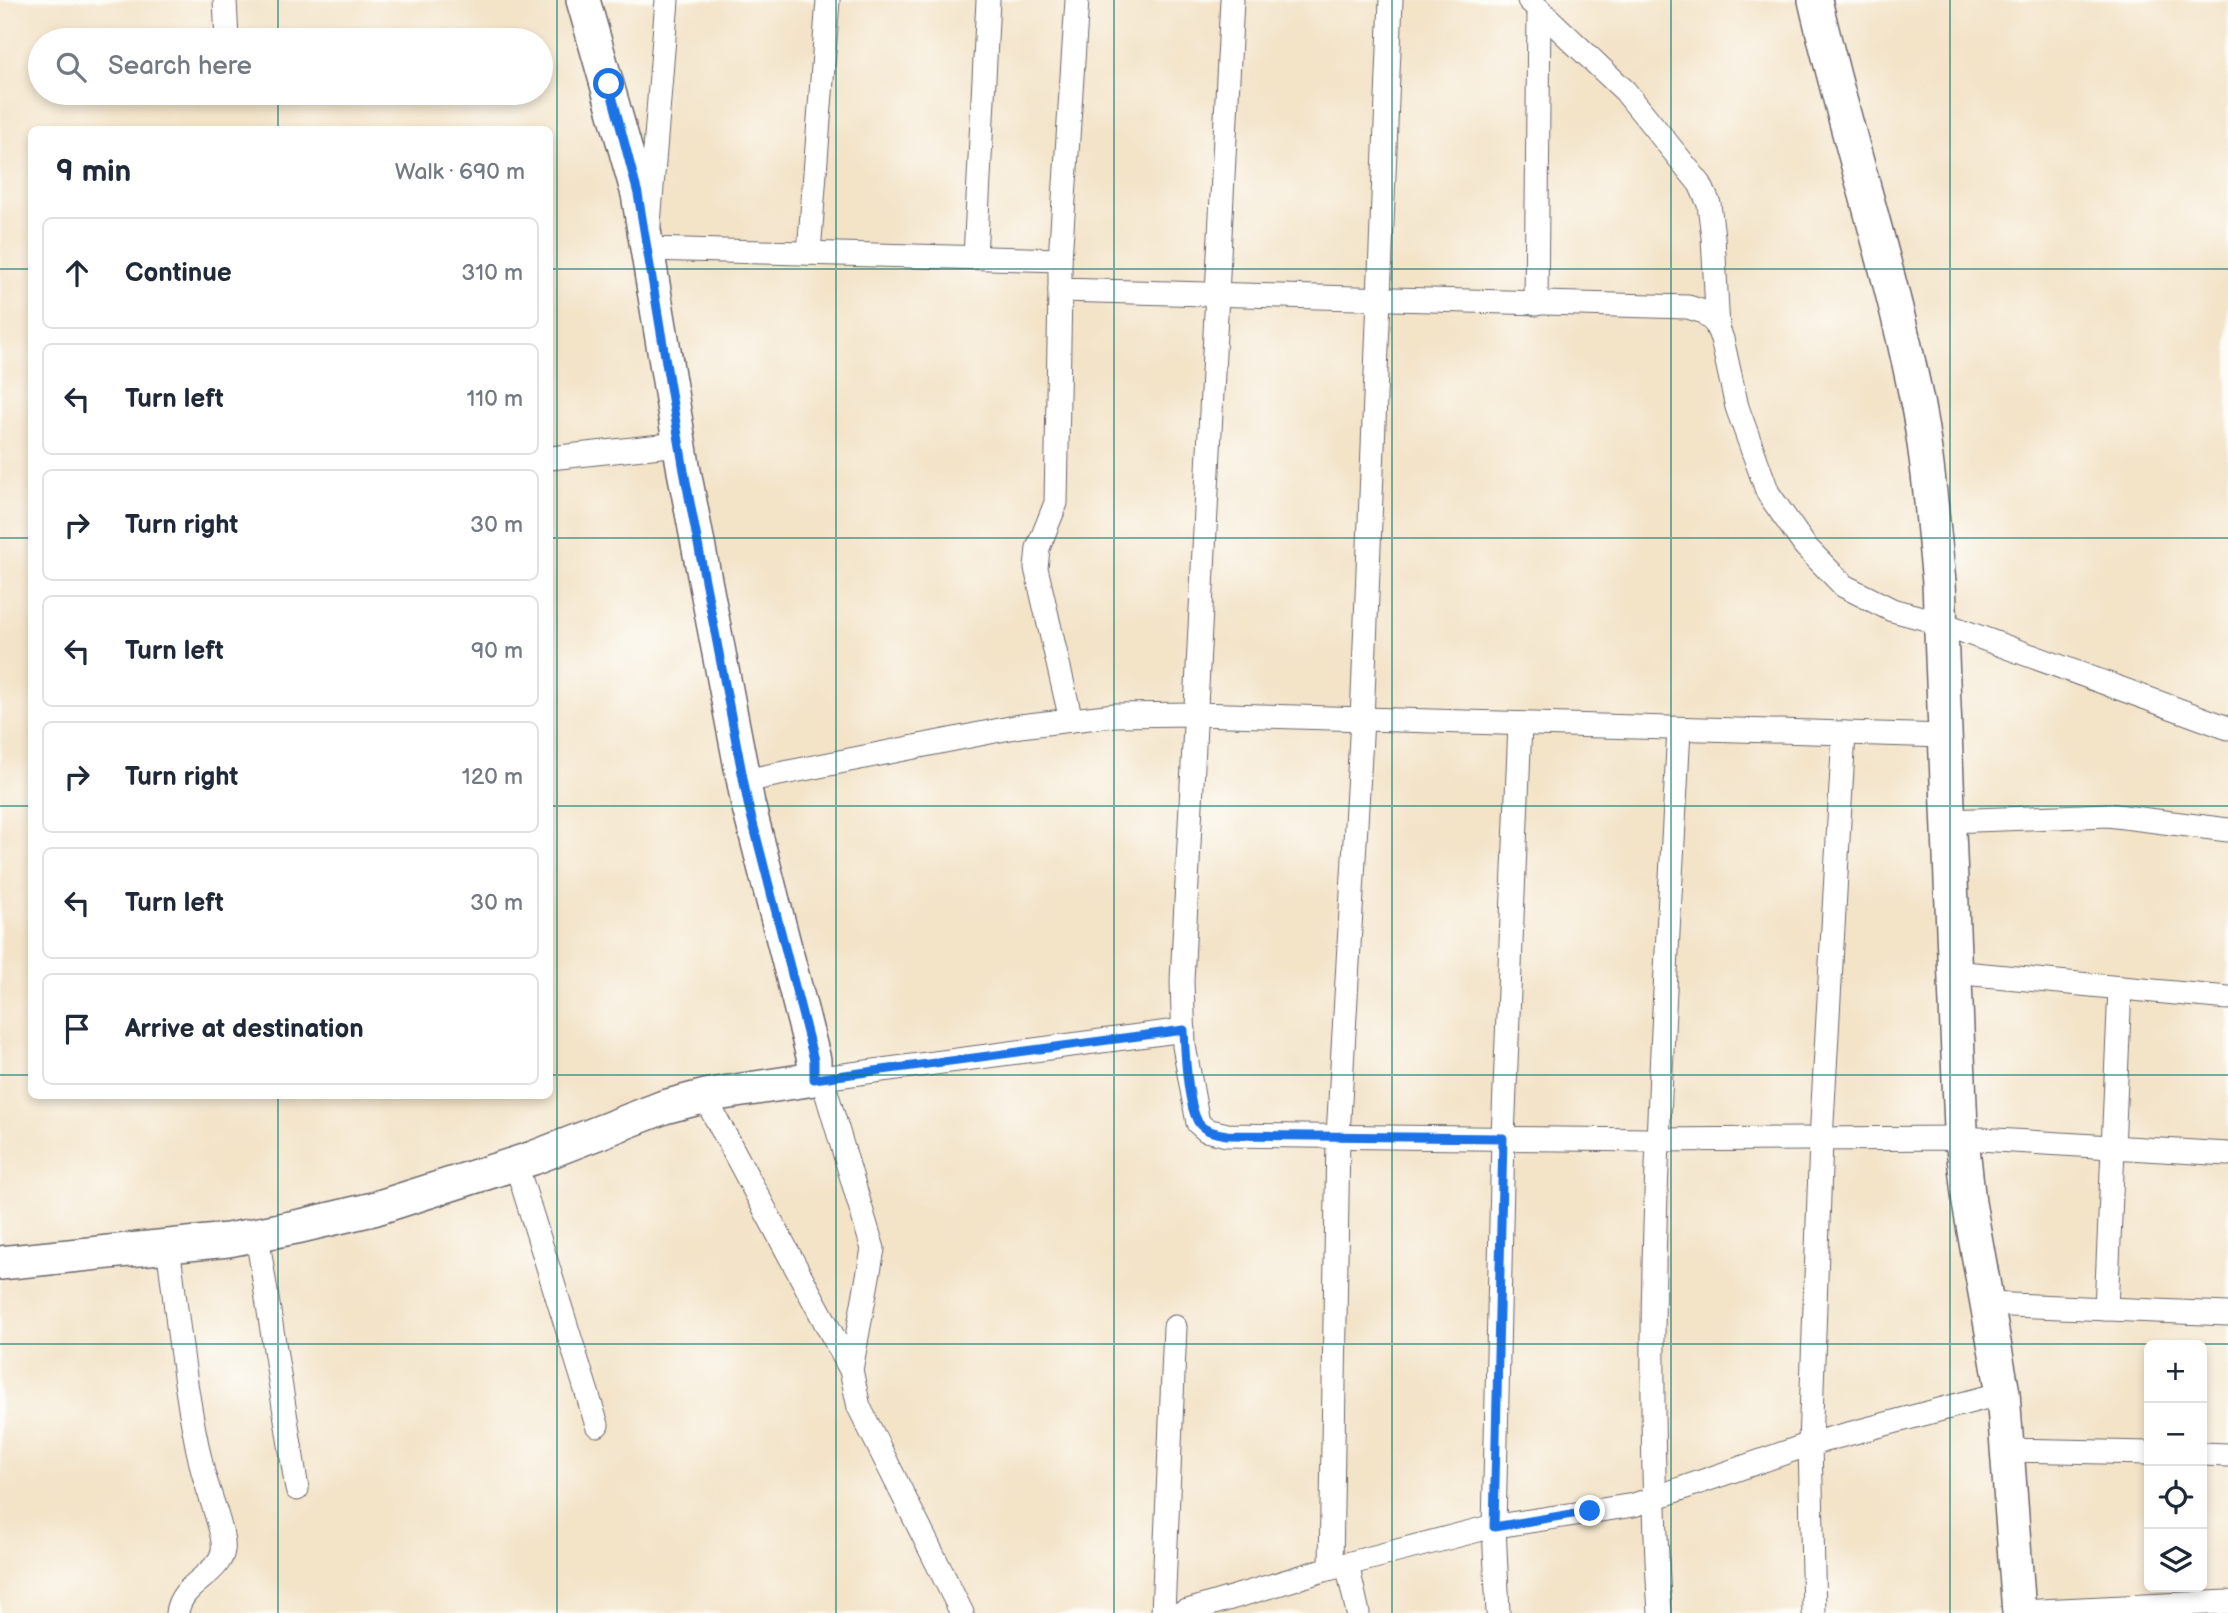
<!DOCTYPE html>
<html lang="en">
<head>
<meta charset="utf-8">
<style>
	:root { --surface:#fff; --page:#f6f6f7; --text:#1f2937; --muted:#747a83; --line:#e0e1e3 }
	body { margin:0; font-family:"Balsamiq Sans",sans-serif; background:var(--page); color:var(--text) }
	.controls { position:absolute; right:21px; bottom:21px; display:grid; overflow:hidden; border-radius:10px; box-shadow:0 4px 10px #0003 }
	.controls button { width:63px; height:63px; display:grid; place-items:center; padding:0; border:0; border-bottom:2px solid var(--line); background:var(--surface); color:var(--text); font:35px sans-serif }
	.stop { position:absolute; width:21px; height:21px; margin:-16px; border:5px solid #1a73e8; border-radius:50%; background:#fff }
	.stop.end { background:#1a73e8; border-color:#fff; box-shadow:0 2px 7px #0008 }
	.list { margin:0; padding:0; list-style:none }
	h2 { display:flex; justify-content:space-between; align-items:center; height:91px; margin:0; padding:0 28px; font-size:30px }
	h2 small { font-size:23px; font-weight:400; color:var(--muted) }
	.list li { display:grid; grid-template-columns:46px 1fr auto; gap:21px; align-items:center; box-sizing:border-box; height:112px; margin:0 14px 14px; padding:0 14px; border:2px solid var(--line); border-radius:10px }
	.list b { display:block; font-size:26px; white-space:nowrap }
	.list em { font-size:23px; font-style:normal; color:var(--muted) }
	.icon { flex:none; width:38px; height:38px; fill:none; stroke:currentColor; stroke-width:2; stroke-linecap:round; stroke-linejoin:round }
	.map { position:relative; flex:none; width:2228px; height:1613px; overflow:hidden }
	.search { position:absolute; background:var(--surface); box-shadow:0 4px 10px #0003; left:28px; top:28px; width:525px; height:77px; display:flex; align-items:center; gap:18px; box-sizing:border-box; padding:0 24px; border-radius:38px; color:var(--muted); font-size:26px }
	.panel { position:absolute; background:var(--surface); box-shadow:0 4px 10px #0003; left:28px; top:126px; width:525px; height:973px; border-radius:10px }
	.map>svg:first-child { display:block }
</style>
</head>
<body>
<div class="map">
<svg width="2228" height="1613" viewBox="0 0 2228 1613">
	<rect width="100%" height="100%" fill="#fdfcf7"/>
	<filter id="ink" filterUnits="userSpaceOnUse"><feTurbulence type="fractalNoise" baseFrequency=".0143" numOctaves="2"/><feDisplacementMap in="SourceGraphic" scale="14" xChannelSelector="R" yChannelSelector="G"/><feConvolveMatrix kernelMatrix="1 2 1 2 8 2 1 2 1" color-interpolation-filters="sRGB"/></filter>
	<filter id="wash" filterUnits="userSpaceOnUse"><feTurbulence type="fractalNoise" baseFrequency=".00686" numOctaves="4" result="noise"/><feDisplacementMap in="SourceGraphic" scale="28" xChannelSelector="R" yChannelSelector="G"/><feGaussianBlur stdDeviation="1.57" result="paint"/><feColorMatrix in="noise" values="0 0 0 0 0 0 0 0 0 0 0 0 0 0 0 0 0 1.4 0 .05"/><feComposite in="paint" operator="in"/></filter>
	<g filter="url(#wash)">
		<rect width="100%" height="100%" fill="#f3e3c7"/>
	</g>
	<g filter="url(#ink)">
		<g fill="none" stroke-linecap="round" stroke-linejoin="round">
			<!-- street casing -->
			<g stroke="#6b666c" stroke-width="25">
				<g id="street">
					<path d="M225,0L227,40"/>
					<path d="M667,0L647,249L1060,260V290L1688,307L1704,312L1716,324L1722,339L1737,407L1768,493L1805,546L1844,586L1892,610L1941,623L2228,728"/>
					<path d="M1232,0L1182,981L1184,1046L1198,1123L1206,1130L1227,1135L1650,1140L1962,1138L2228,1154"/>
					<path d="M1529,0L1625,91L1700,184L1709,204L1713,237L1718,329"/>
					<path d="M809,253L828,0"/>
					<path d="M975,257L988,0"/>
					<path d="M1060,260L1077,0"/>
					<path d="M1060,290L1056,503L1038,548L1036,568L1071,720"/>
					<path d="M1536,304L1539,10"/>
					<path d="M550,458L679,444"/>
					<path d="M744,781L1020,726L1115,715L1195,714L1945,736"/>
					<path d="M1948,821L2108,815L2228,830"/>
					<path d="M1953,972L2228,998"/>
					<path d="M822,1078L873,1249L851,1370L859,1407L962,1613"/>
					<path d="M814,1079L1184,1030"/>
					<path d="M704,1096L851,1370"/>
					<path d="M516,1164L597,1425"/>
					<path d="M257,1235L297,1489"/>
					<path d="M168,1246C178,1320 185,1396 202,1468C206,1487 226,1535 223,1550C220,1575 180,1583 177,1613"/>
					<path d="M1985,1304L2228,1314"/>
					<path d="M2106,1309L2120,988"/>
					<path d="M2008,1450L2149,1453"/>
					<path d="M2202,1454L2228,1455"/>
					<path d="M1347,1564L1358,1613"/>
					<path d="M1331,1568L1338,1136L1362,720L1391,0"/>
					<path d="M2019,1612L2228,1602"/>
					<path d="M1163,1613L1175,1327"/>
					<path d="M1181,1613L1324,1570L1490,1527L1634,1505L1810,1444L2003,1393"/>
					<path d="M1498,1613L1494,1527L1503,1137L1520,724"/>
					<path d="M1660,1613C1641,1319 1664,1023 1679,729"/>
					<path d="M1814,1613L1810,1444L1821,1140L1844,733"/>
				</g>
			</g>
			<!-- secondary casing -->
			<g stroke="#6b666c" stroke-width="36">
				<g id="secondary">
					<path d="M1815,0C1845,130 1887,257 1914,387C1928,451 1932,517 1939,582L1961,1129L1969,1203L2003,1393L2019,1613"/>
					<path d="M0,1263L228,1240L301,1226L373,1209L533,1158L664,1107L710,1095L814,1079V1060L748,804L684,471L638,194L583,0"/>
				</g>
			</g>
			<!-- street -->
			<use href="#street" stroke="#fff" stroke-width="23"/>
			<!-- secondary -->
			<use href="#secondary" stroke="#fff" stroke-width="33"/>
		</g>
	</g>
	<g fill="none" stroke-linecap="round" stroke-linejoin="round" filter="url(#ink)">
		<!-- route -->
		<path stroke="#1a73e8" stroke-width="9" d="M609,84L638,194L684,471L748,804L814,1060V1079L1184,1030C1185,1053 1187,1102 1198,1122C1204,1132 1217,1133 1227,1135L1503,1138L1494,1527L1590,1511"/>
	</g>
	<!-- grid -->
	<path fill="none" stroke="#0f766e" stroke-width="2" stroke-opacity="0.55" d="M278,0V40M557,0V1613M836,0V1613M1114,0V1613M1392,0V1613M1671,0V1613M1950,0V1613M278,93V130M0,269H32M550,269H2228M0,538H32M550,538H2228M0,806H32M550,806H2228M0,1075H32M550,1075H2228M278,1096V1613M0,1344H2228"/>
</svg>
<div class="controls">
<button>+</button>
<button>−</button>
<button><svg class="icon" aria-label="locate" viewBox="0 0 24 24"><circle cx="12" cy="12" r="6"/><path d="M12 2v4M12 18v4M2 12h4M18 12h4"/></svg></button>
<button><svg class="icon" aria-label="layers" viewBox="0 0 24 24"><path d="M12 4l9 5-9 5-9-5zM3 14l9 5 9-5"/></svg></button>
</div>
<div class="stop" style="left:609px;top:84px"></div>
<div class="stop end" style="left:1590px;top:1511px"></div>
<div class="search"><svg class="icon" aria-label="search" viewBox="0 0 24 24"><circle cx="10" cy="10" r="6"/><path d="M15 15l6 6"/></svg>Search here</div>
<section class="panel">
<h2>9 min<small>Walk · 690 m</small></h2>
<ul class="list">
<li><svg class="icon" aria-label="ahead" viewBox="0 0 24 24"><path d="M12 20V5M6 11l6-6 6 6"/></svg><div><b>Continue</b></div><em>310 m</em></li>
<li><svg class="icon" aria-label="left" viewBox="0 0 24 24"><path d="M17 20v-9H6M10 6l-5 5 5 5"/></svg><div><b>Turn left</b></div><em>110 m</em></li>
<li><svg class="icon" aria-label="right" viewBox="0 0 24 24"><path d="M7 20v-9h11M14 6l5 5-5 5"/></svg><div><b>Turn right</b></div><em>30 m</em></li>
<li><svg class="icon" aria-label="left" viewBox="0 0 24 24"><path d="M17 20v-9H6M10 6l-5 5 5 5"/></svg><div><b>Turn left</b></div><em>90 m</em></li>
<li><svg class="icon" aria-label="right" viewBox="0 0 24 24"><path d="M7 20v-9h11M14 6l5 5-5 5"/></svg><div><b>Turn right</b></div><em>120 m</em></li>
<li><svg class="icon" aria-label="left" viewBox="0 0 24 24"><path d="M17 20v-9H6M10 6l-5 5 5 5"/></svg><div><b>Turn left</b></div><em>30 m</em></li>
<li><svg class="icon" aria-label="arrive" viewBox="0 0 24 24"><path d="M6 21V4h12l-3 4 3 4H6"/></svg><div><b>Arrive at destination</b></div></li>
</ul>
</section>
</div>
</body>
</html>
